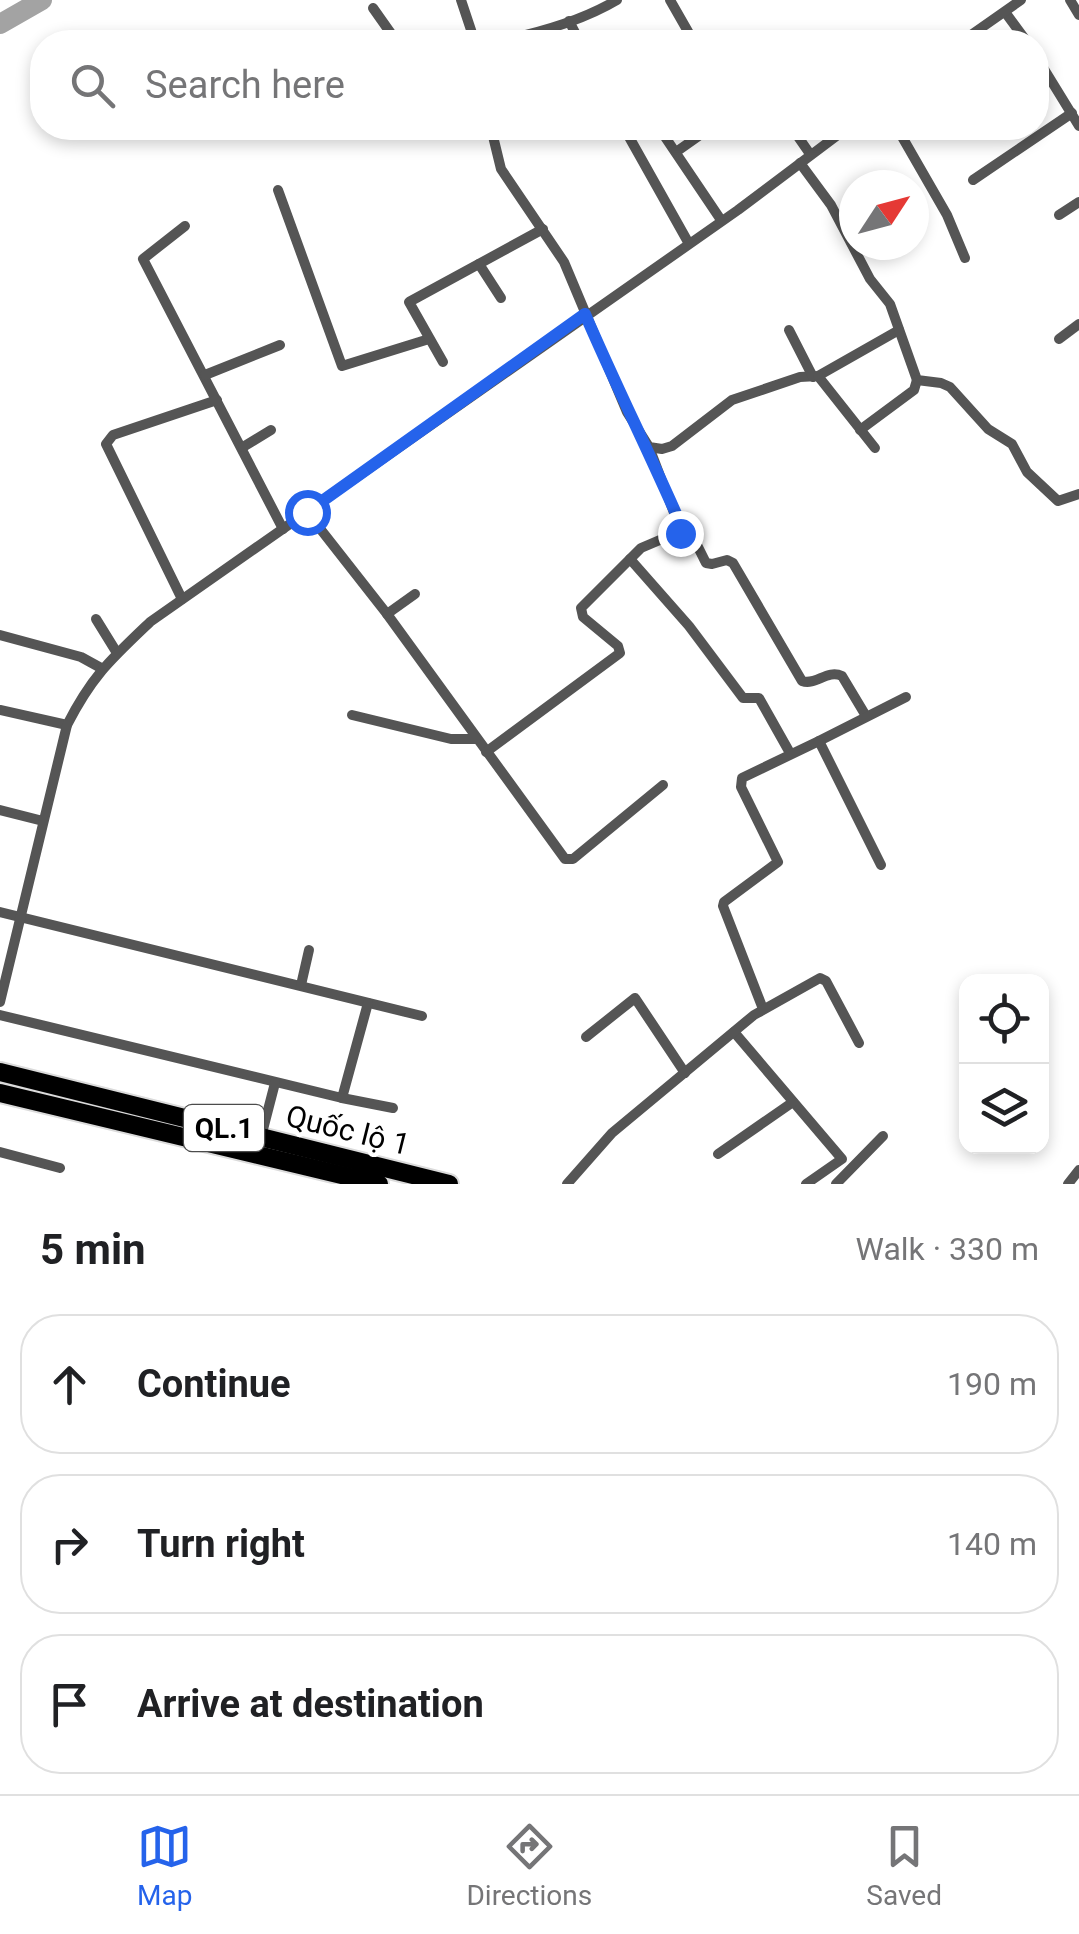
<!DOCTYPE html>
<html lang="en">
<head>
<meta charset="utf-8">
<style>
	:root { --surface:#fff; --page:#f6f6f6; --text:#202124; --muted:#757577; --line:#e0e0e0; --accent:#2563eb }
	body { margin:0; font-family:Roboto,sans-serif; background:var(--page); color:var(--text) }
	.controls { position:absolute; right:30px; bottom:30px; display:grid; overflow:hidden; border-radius:20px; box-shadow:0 5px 15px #0003 }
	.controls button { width:90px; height:90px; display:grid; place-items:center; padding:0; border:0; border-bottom:2px solid var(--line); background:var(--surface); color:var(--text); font:50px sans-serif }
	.compass { position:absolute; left:839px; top:170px; width:90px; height:90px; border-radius:50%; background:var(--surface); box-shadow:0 5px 15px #0003; rotate:54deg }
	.stop { position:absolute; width:30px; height:30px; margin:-22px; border:8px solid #2563eb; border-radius:50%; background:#fff }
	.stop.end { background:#2563eb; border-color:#fff; box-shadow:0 2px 10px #0008 }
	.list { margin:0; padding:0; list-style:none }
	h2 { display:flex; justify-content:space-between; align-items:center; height:130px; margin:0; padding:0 40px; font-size:42px }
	h2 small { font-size:32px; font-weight:400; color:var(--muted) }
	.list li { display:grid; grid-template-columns:65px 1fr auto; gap:30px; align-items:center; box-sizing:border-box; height:140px; margin:0 20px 20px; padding:0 20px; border:2px solid var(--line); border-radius:40px }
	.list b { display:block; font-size:38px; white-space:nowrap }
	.list em { font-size:32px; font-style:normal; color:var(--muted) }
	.icon { flex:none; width:55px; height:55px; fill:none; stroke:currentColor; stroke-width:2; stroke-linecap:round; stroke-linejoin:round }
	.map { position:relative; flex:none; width:1079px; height:1184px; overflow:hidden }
	.search { position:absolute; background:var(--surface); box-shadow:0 5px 15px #0003; left:30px; right:30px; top:30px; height:110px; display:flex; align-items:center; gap:25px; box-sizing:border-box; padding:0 35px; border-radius:40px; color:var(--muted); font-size:38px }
	.sheet { height:610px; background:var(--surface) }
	nav { display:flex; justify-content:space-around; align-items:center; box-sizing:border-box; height:140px; border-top:2px solid var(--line); background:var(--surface); font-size:28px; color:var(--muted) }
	nav a { display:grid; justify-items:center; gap:5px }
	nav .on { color:var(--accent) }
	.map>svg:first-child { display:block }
</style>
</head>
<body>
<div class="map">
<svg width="1079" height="1184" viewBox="0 0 1079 1184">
	<rect width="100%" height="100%" fill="#fff"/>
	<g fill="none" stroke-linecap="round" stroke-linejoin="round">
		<!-- river -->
		<path stroke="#a3a3a3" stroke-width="20" d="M0,24L42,0"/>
		<!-- trunk casing -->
		<g stroke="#dbdbdb" stroke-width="22">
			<g id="trunk">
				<path d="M0,1072L449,1184"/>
				<path d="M0,1093L379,1184"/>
			</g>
		</g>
		<!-- minor -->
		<g stroke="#555" stroke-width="10">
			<path d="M461,0L475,42"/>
			<path d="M670,0L694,42"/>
			<path d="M1070,0L1079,15"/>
			<path d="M373,8L397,42"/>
			<path d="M1005,12L1027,42"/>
			<path d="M569,21L580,42"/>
			<path d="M494,42C535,34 580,22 617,0"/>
			<path d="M724,42H734"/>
			<path d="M961,42L1021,0"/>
			<path d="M1036,56L1079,126"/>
			<path d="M491,128L501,169L564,262L627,412L649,447L662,449L672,446L732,400L800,377L818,376L899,330"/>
			<path d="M624,128L688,242"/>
			<path d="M659,128L721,220"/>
			<path d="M792,128L810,154"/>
			<path d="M897,128L947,215L965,258"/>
			<path d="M676,152L710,128"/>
			<path d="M800,163L831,205L870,279L890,304L917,380L941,383L950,387L988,429L1012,444L1027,472L1058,501L1079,494"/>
			<path d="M973,180L1072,113"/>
			<path d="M278,190L342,366L429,339"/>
			<path d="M1059,215L1079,202"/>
			<path d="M185,226L143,259L283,529"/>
			<path d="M479,264L501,298"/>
			<path d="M789,330L813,377"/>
			<path d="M1059,339L1079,324"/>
			<path d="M443,362L409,302L543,229"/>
			<path d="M205,375L280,345"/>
			<path d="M818,376L875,448"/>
			<path d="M860,430L914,390L917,380"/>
			<path d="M243,447L271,430"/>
			<path d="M307,512L387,614L565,859H573L663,785"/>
			<path d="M681,531L696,543L706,563L712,564L727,560L733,563L802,681C816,686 827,669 842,676L866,716"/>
			<path d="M630,559L689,626L743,698H759L790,753"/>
			<path d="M182,599L106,444L113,435L217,400"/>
			<path d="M387,614L415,594"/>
			<path d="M96,619L117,653"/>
			<path d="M0,635L81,657L101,668"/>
			<path d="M0,710L67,725"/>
			<path d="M352,715L451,739H476"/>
			<path d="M819,741L906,697"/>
			<path d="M486,752L620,653L618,646L583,617L581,608L641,548L681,531L649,447"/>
			<path d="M0,810L43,821"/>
			<path d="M0,912L422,1016"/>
			<path d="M301,985L309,950"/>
			<path d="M0,1002L67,725C92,676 110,660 150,622L738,210L847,128"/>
			<path d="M763,1009L723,906L724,902L778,862L741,787L742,778L819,741L881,865"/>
			<path d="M0,1015L342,1098L368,1003"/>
			<path d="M734,1032L842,1159L806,1184"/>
			<path d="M586,1037L635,998L685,1073"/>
			<path d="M342,1098L393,1108"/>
			<path d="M261,1137L275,1083"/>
			<path d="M0,1152L60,1168"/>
			<path d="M718,1154L793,1102"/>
			<path d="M567,1184L612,1133L754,1015L820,978L826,981L859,1043"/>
			<path d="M836,1184L883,1136"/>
			<path d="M1068,1184L1079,1170"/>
		</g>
		<!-- trunk -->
		<use href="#trunk" stroke="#000" stroke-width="18"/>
	</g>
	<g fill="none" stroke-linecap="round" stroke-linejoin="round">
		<!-- route -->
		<path stroke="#2563eb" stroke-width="12" d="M307,512L585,314C616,386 650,454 681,525L680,533"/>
	</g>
	<g text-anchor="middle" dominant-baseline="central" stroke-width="9" stroke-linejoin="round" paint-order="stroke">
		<!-- shield labels -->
		<rect fill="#fff" stroke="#4c4c4c" stroke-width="2.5" x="184" y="1105" width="80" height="46" rx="8"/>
		<g font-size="28" font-weight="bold" fill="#000">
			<text x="224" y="1128">QL.1</text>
		</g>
		<!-- street labels -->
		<g font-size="30" fill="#000" stroke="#fff">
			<text transform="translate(348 1130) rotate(14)">Quốc lộ 1</text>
		</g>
	</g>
</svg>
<div class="controls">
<button><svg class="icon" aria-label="locate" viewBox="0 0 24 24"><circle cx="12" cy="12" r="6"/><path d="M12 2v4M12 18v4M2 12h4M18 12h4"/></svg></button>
<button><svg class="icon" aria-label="layers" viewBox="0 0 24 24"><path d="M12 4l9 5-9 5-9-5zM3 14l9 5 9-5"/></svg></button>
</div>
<svg class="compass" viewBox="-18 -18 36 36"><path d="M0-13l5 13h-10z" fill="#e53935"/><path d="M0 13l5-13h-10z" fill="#757577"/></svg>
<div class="stop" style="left:307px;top:512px"></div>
<div class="stop end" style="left:680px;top:533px"></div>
<div class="search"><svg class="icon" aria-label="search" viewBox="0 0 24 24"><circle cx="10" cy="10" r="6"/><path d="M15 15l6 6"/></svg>Search here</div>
</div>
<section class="sheet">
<h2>5 min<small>Walk · 330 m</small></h2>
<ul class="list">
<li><svg class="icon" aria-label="ahead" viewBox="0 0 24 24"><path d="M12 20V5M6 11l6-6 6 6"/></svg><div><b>Continue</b></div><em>190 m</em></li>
<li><svg class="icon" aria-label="right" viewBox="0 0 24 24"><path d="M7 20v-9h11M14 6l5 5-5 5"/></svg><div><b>Turn right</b></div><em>140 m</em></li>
<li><svg class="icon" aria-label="arrive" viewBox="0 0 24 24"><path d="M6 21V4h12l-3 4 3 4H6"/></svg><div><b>Arrive at destination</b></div></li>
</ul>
</section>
<nav>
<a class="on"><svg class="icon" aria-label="map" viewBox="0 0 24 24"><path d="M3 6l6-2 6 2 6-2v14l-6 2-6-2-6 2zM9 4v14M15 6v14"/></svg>Map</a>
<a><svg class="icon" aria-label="directions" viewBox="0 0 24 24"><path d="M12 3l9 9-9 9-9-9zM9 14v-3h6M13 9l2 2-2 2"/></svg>Directions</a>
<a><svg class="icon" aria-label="saved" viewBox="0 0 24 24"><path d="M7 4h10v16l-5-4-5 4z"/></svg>Saved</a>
</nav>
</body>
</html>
